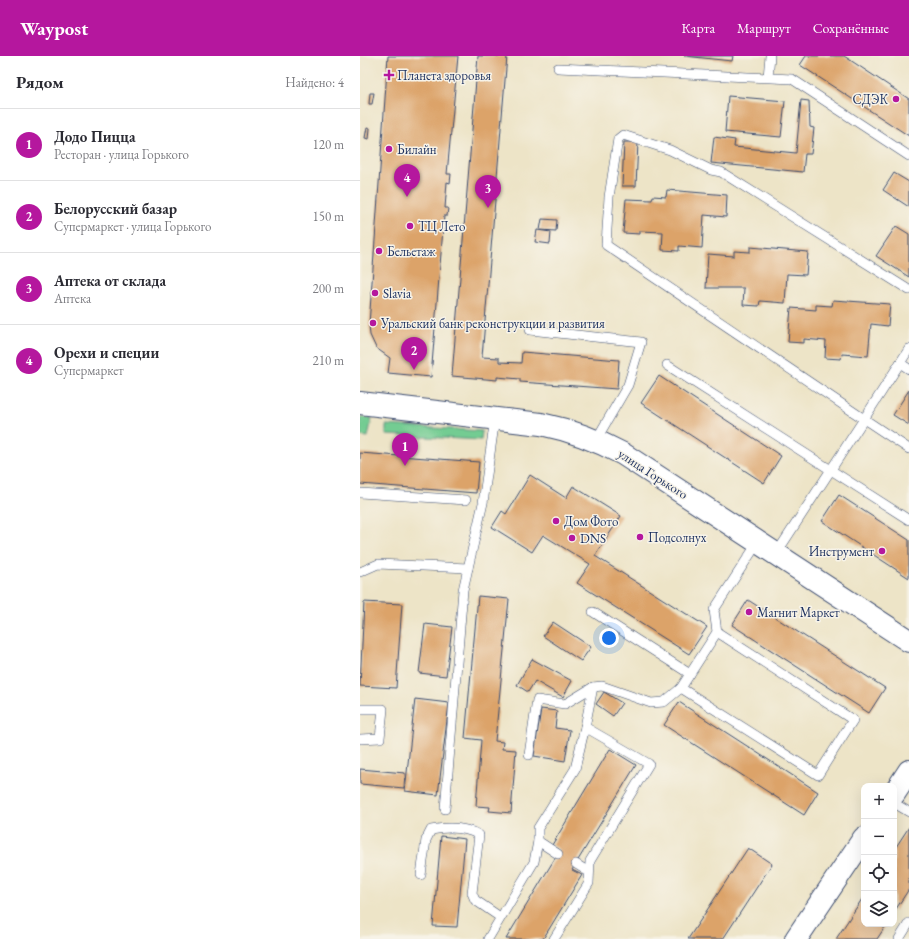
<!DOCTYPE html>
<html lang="ru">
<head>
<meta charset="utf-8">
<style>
	:root { --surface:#fff; --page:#f2f2f3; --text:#2b2b33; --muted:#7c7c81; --line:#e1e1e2; --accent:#b5179e }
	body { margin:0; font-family:"EB Garamond",serif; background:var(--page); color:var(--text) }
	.controls { position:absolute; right:12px; bottom:12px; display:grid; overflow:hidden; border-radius:8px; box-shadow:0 4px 16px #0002 }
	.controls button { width:36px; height:36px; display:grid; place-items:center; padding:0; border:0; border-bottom:1px solid var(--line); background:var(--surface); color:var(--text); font:20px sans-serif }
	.you { position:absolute; left:249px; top:582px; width:14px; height:14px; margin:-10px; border:3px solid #fff; border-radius:50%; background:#1a73e8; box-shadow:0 0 0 6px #1a73e833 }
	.badge { display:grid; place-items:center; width:26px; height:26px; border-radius:50%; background:var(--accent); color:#fff; font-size:13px; font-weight:700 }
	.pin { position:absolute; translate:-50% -33px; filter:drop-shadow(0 1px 2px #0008) }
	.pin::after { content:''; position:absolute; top:21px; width:14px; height:12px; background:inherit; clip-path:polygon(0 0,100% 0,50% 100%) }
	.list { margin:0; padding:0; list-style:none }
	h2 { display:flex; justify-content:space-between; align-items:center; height:52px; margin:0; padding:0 16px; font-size:17px }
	h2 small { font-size:13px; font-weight:400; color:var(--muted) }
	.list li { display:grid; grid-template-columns:26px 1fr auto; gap:12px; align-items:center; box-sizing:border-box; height:72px; padding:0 16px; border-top:1px solid var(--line) }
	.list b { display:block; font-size:15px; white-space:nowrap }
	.list p { margin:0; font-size:13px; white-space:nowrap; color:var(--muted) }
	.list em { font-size:13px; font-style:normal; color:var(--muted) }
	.icon { flex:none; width:22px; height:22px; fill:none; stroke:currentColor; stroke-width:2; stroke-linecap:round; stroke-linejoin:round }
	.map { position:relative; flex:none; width:549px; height:883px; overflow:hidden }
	header { display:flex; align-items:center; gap:24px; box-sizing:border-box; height:56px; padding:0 20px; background:var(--accent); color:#fff }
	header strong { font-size:19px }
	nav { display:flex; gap:22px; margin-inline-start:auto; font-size:14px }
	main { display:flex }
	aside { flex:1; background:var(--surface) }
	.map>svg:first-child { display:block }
</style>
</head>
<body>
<header>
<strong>Waypost</strong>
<nav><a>Карта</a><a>Маршрут</a><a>Сохранённые</a></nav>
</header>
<main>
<aside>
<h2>Рядом<small>Найдено: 4</small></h2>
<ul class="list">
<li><span class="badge">1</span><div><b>Додо Пицца</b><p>Ресторан · улица Горького</p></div><em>120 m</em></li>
<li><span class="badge">2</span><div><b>Белорусский базар</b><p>Супермаркет · улица Горького</p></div><em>150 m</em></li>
<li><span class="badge">3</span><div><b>Аптека от склада</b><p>Аптека</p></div><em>200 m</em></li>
<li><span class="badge">4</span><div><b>Орехи и специи</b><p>Супермаркет</p></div><em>210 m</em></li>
</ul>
</aside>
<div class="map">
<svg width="549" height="883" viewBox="0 0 549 883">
	<rect width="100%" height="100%" fill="#f7f3e8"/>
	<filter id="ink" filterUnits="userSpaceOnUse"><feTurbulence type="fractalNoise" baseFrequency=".025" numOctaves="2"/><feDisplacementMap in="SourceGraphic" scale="8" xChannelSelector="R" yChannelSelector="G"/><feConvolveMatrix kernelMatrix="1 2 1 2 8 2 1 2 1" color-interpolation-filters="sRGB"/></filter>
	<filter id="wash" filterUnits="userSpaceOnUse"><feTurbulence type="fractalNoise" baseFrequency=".012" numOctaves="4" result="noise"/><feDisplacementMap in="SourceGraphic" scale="16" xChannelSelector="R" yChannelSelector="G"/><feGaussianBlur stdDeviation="0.9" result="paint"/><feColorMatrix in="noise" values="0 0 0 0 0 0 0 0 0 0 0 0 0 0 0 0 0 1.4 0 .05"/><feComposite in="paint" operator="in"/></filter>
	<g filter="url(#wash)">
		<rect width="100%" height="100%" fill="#ede4c7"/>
		<!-- green -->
		<g fill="#73cc92" stroke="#477e78">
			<path d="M0,361L12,362L8,381L0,380Z"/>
			<path d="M26,369L122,375L121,384L26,379Z"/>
		</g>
		<g id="blocks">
			<!-- building -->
			<g fill="#dca369">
				<path d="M28,0H98L87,118H91L90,127L87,126L85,152H88L87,160H84L71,321L28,317L30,302L16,292L10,279L9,269Z"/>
				<path d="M118,0H147L122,301L139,302V306L161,307L162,296L259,304L257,333L160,326V323L137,321V324L92,320Z"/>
				<path d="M324,0H373L372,5Z"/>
				<path d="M446,0H484L549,43V80L440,9Z"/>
				<path d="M10,37H14L12,48H9Z"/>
				<path d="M368,40L425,45L421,81L365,76Z"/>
				<path d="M441,44L449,45L450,71L454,72L451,98H445L443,116L351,107L354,81L375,84L374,91L436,97Z"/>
				<path d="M7,71L10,72L9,83L5,82Z"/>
				<path d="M264,86H278L276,130H262Z"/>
				<path d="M534,117L549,126V151L523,134Z"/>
				<path d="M307,134L367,139L366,161L344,159L342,192L319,190V195L302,194L303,176L280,175V178L263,177L266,143L292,144L293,140L306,141Z"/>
				<path d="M182,163L197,164L196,175L180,174Z"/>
				<path d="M536,170L549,178V221L516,200Z"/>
				<path d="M177,174L191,176L190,188L175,186Z"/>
				<path d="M390,191L448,196L446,219L427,218L425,247L400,245L399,250L383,249L384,232H346L348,198L374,200V195L390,196Z"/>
				<path d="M473,244L530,248L528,270L511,268L508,300L482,298L481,303L465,302L466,285L444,283V287L428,286L431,252L456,254V249L472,250Z"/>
				<path d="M299,320L421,400L404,427L281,347Z"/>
				<path d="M549,334V369L533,359Z"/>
				<path d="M0,397L119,406L116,437L0,428Z"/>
				<path d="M170,419L206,442L213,430L261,460L235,500L347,571L329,598L217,527L230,508L183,479L172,496L132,471L142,455L146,458Z"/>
				<path d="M479,439L549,484V522L462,465Z"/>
				<path d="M118,540L149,543L135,685L143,686L142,693L156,694L151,757L129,755L130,751L116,750L121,684L105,682Z"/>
				<path d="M388,544L525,632L509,657L372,569Z"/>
				<path d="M4,546L42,548L36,632L0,630Z"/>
				<path d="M193,566L231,591L221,605L183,580Z"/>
				<path d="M65,568L92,571L86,620L59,617Z"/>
				<path d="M172,603L212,625L203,641L175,625L168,636L157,629Z"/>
				<path d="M244,636L262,647L253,660L236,648Z"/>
				<path d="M55,643L89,647L78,739L45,735Z"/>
				<path d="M319,646L458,736L444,759L304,669Z"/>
				<path d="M181,653L197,655L195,672L210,674L205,705L174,700Z"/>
				<path d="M250,693L276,709L212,814L222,819L183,883H146L200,794L192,789Z"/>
				<path d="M0,713L45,717L44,732L0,728Z"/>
				<path d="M549,771V833L534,856V794Z"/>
				<path d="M81,780L105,783L97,871L73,870Z"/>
				<path d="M388,792L412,808L363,883H328Z"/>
				<path d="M504,840V868H527L517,883H476Z"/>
			</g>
		</g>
	</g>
	<g filter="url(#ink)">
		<use href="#blocks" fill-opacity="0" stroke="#3a4a6e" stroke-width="1"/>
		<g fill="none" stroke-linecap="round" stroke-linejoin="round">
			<!-- service casing -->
			<g stroke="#3a4a6e" stroke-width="10">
				<g id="service">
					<path d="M198,12L432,23L549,100"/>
					<path d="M408,21L410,0"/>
					<path d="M170,274L281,286L268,329L236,384"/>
					<path d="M549,293L504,363L549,393"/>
					<path d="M540,307L549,313"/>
					<path d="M307,309L549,464"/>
					<path d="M0,437L106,444"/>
					<path d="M416,498L504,363L246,189L249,141L258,83L263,79L310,94L351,114L361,116L549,234"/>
					<path d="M0,516L18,508L108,512"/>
					<path d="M233,556L330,618"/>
					<path d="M357,576L493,664L458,719L321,632L357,576L354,554L398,486"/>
					<path d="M0,653H23L20,682L0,683"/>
					<path d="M169,699L177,644L205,648L233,631L242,630L291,647L304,646L321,632"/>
					<path d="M534,747L549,756"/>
					<path d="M85,753L103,534L123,447L135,362"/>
					<path d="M178,785L198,798"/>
					<path d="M216,808L229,816"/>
					<path d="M61,819L66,784L71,774C87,771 105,771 119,779L112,837L115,844L140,861"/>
					<path d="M128,883L174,806L178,785V772L215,713L225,671"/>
					<path d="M194,883L229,827L230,805L289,708L225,671L233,631"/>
					<path d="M539,883L549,867"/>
				</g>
			</g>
			<!-- tertiary casing -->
			<g stroke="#3a4a6e" stroke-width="24">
				<g id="tertiary">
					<path d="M0,347L181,368C210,374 237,384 263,398L549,585"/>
					<path d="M534,738L549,715"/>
					<path d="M436,883L504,782"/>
				</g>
			</g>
			<!-- service -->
			<use href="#service" stroke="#fff" stroke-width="9"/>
			<!-- tertiary -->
			<use href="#tertiary" stroke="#fff" stroke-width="22"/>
		</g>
	</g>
	<!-- markers -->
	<g fill="#b5179e" stroke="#f7f3e8" stroke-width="1.5">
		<path d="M27 13h4v4h4v4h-4v4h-4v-4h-4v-4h4z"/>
		<circle cx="536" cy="43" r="4"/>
		<circle cx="29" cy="93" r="4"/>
		<circle cx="50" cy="170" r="4"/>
		<circle cx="19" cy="195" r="4"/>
		<circle cx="15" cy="237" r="4"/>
		<circle cx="13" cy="267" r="4"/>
		<circle cx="196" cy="465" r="4"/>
		<circle cx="280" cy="481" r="4"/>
		<circle cx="212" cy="482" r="4"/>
		<circle cx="522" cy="495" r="4"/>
		<circle cx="389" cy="556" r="4"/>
	</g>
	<g text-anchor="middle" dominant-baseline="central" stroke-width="3" stroke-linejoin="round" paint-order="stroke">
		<!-- poi labels -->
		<g font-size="13" fill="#1b2f5e" stroke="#f7f3e8" text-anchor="start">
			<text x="37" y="19">Планета здоровья</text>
			<text x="528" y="43" text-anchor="end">СДЭК</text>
			<text x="37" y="93">Билайн</text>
			<text x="58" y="170">ТЦ Лето</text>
			<text x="27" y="195">Бельетаж</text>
			<text x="23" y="237">Slavia</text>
			<text x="21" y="267">Уральский банк реконструкции и развития</text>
			<text x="204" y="465">Дом Фото</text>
			<text x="288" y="481">Подсолнух</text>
			<text x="220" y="482">DNS</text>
			<text x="514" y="495" text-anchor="end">Инструмент</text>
			<text x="397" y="556">Магнит Маркет</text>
		</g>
		<!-- street labels -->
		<g font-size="13" fill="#1b2f5e" stroke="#f7f3e8">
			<text transform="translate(293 418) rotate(33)">улица Горького</text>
		</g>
	</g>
</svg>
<div class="controls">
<button>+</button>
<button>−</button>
<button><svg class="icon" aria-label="locate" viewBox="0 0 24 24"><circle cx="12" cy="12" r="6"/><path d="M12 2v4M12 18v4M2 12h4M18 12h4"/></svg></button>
<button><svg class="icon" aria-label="layers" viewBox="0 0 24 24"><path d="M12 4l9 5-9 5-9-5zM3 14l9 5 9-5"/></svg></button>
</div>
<div class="you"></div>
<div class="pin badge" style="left:45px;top:410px">1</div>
<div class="pin badge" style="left:54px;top:314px">2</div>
<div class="pin badge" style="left:128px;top:152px">3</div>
<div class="pin badge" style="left:47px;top:141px">4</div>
</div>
</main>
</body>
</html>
